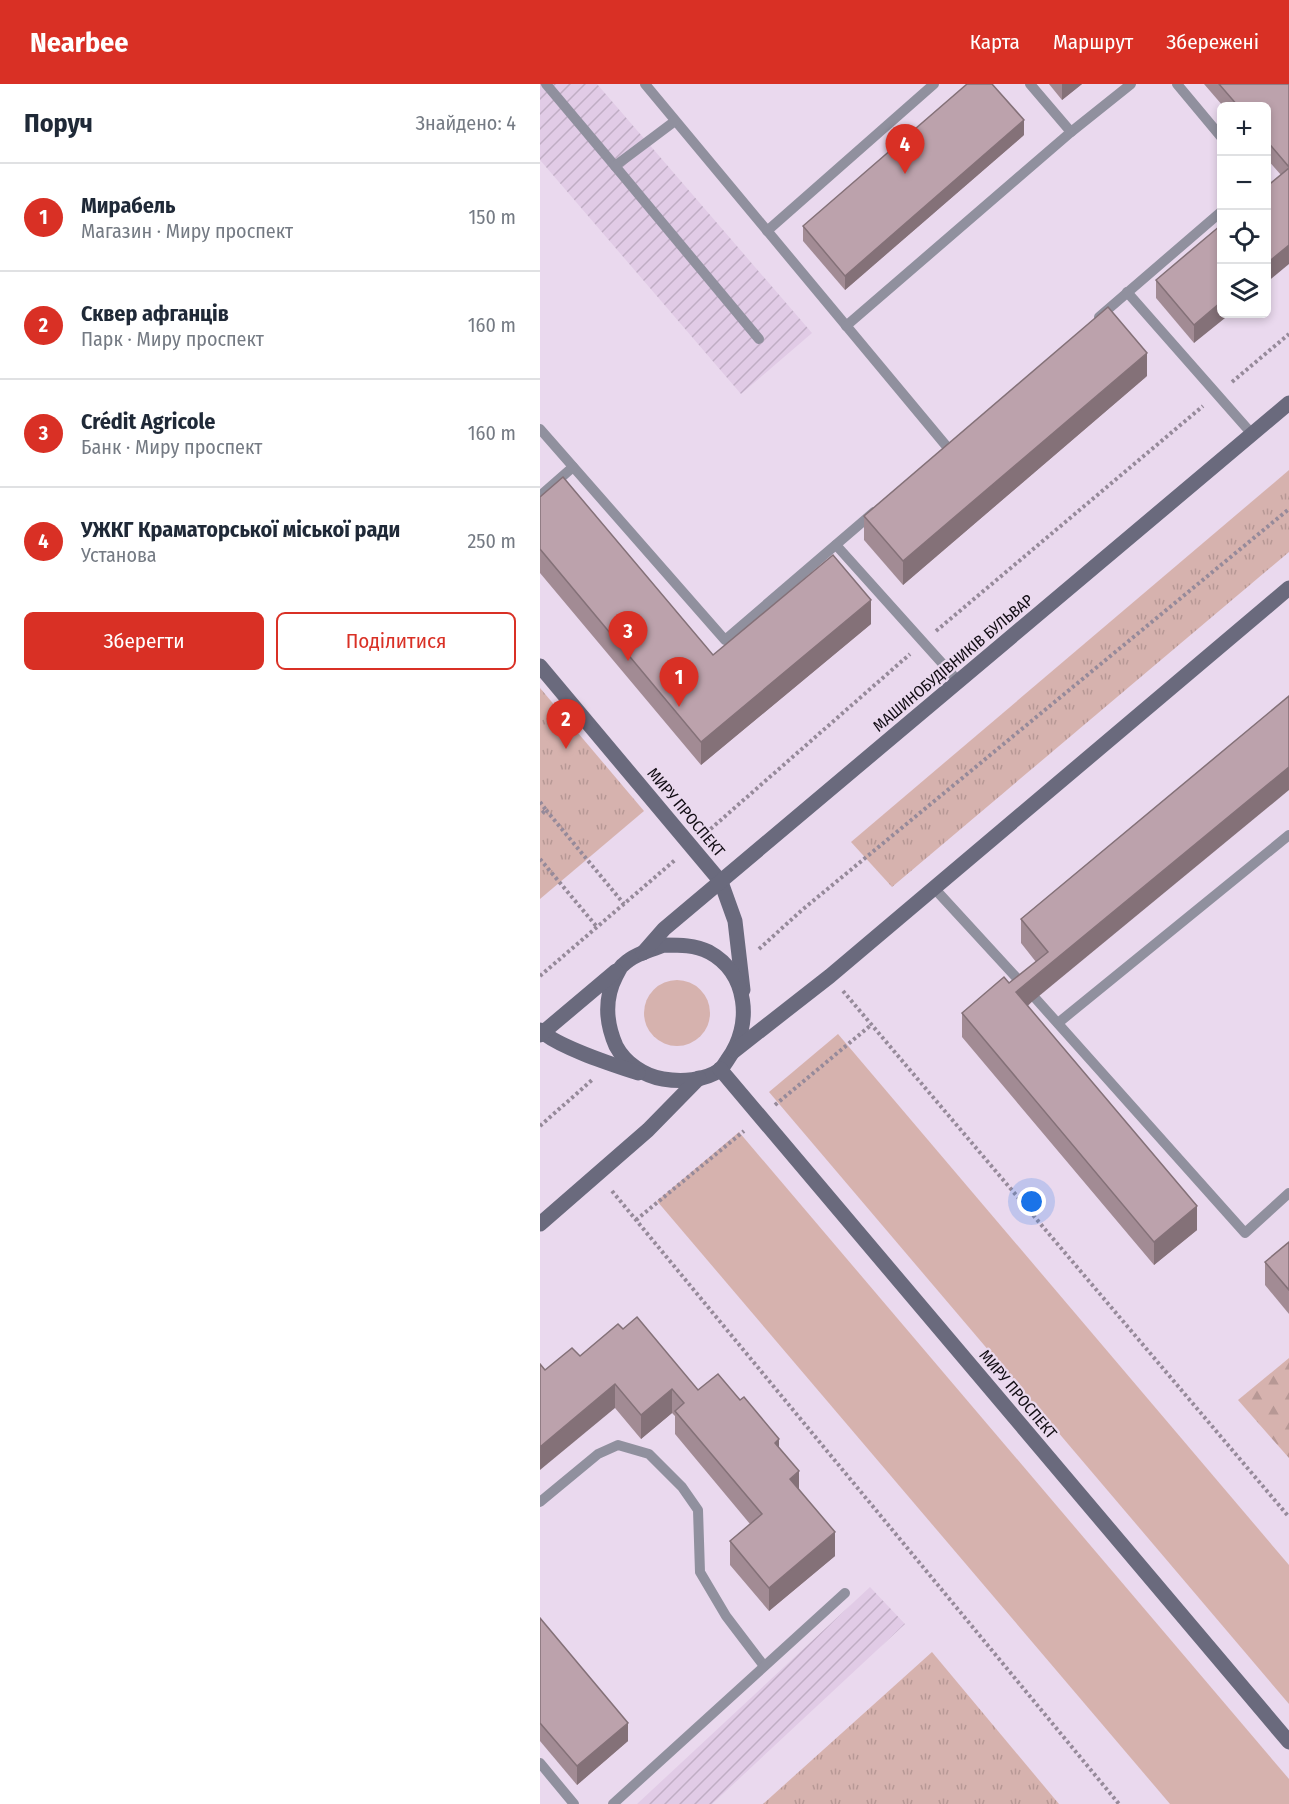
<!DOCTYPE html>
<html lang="uk">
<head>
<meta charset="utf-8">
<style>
	:root { --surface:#fff; --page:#f6f6f7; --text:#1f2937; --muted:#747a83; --line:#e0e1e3; --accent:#d93025 }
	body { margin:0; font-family:"Fira Sans Condensed",sans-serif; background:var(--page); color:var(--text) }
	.controls { position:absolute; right:18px; top:18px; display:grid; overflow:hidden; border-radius:9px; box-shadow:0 3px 9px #0003 }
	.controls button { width:54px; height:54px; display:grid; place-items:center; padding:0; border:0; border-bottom:2px solid var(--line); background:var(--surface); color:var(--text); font:30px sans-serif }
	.you { position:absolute; left:492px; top:1118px; width:21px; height:21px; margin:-15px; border:4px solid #fff; border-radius:50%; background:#1a73e8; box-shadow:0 0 0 9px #1a73e833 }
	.badge { display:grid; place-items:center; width:39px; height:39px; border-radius:50%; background:var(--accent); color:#fff; font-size:20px; font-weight:700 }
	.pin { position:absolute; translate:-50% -50px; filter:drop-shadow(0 2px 3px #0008) }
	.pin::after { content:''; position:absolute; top:32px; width:21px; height:18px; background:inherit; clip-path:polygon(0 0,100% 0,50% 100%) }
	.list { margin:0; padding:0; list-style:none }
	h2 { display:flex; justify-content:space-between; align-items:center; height:78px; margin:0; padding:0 24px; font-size:26px }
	h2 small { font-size:20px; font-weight:400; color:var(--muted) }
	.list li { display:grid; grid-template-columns:39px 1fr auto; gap:18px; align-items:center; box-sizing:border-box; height:108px; padding:0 24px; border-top:2px solid var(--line) }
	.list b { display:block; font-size:22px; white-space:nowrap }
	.list p { margin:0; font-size:20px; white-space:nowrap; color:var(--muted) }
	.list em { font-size:20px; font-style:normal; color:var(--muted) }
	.actions { display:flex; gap:12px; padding:18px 24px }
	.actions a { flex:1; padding:14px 0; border:2px solid var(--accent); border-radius:9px; text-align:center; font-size:21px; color:var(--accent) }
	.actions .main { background:var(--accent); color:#fff }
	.icon { flex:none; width:33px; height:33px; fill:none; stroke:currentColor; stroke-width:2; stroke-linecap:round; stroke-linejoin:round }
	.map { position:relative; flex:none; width:749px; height:1720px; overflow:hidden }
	header { display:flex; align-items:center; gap:36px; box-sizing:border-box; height:84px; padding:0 30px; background:var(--accent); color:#fff }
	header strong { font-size:28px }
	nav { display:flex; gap:33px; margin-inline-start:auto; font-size:21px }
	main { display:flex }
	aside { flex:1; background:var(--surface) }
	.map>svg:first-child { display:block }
</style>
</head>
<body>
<header>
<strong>Nearbee</strong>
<nav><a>Карта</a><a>Маршрут</a><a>Збережені</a></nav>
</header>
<main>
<aside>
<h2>Поруч<small>Знайдено: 4</small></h2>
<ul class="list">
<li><span class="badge">1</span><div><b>Мирабель</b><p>Магазин · Миру проспект</p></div><em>150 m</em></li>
<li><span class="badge">2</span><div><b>Сквер афганців</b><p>Парк · Миру проспект</p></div><em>160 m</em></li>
<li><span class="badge">3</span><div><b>Crédit Agricole</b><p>Банк · Миру проспект</p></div><em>160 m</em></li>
<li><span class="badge">4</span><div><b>УЖКГ Краматорської міської ради</b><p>Установа</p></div><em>250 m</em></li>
</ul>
<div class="actions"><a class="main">Зберегти</a><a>Поділитися</a></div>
</aside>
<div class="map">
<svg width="749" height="1720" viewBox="0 0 749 1720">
	<defs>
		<pattern id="industrial-furrows" width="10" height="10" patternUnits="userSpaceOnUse" patternTransform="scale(1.5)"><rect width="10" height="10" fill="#e1cbe6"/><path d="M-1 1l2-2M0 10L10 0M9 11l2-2" fill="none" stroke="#c0adc4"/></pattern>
		<pattern id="forest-firs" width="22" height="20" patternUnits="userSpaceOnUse" patternTransform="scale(1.5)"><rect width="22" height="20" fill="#d6b2ae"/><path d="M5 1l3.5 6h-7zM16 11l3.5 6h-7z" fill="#b79895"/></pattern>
		<pattern id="park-tufts" width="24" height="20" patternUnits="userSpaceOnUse" patternTransform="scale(1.5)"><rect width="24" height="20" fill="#d6b2ae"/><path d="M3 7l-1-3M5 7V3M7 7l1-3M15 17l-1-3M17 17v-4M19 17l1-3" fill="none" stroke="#b79895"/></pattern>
	</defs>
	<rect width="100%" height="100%" fill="#ead9ee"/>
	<!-- industrial -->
	<g fill="url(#industrial-furrows)">
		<path d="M0,0H57L272,249L201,310L0,76Z"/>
		<path d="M330,1503L365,1540L172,1720H97Z"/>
	</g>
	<!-- grass -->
	<g fill="#d6b2ae">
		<circle cx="137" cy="929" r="33"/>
		<path d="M298,950L749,1481V1620L229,1008Z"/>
		<path d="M199,1048L749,1695V1720H630L117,1117Z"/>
	</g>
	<!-- forest -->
	<path fill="url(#forest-firs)" d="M749,1274V1374L698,1316Z"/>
	<!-- park -->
	<g fill="url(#park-tufts)">
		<path d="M749,386V468L352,803L311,758Z"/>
		<path d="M0,604L104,727L0,815Z"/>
		<path d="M392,1568L519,1720H223Z"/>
	</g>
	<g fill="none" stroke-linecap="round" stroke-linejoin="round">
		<!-- path -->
		<g stroke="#968a9a" stroke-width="4" stroke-dasharray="3 3" stroke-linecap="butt">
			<path d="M692,298L749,250"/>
			<path d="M396,547L663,322"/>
			<path d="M0,718L6,726L0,731"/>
			<path d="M6,726L84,820"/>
			<path d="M166,749L370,570"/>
			<path d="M0,775L57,843"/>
			<path d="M219,865L262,826L749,425"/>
			<path d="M0,892L135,776"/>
			<path d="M303,907L749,1433"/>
			<path d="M235,1021L331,941"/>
			<path d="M0,1042L52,996"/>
			<path d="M72,1107L579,1720"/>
			<path d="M96,1136L204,1047"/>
		</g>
		<!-- lane -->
		<g stroke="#90909e" stroke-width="10">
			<path d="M6,0L75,82"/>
			<path d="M105,0L408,364"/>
			<path d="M490,0L531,48L591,0"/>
			<path d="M637,0L682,54"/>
			<path d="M135,37L75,82L219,255"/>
			<path d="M227,147L394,0"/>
			<path d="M587,208L712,350"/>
			<path d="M559,233L682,127"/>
			<path d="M306,242L531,48"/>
			<path d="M0,345L185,556L334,428"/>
			<path d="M0,412L33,383"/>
			<path d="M296,461L419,598"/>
			<path d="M394,804L485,903"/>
			<path d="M496,915L705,1149L749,1109"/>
			<path d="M518,939L749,751"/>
			<path d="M0,1418L58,1370L78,1361L109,1370L142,1403L158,1426L160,1488L186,1532L224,1582"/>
			<path d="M0,1679L34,1720"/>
			<path d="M73,1720L305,1509"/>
		</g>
		<!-- secondary -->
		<g stroke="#6a6a7d" stroke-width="15">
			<path d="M0,582L181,798L195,837L203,906"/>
			<path d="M124,861C140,861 155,861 169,868C208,889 213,941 188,975C186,978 183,983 180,986C164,997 141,998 123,995C104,992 85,979 76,962C66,939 64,915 76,892C78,889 80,883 83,881C94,870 111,866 124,861Z"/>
			<path d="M103,869L124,845L749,319"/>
			<path d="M0,946C17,963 74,981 98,989"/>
			<path d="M0,951L76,887"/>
			<path d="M194,967L290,892L749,504"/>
			<path d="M180,985L749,1658"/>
			<path d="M0,1140L108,1046L159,994"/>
		</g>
	</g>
	<!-- wall -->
	<g fill="#a28b94">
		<path d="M509,0H542L522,16Z"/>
		<path d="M664,0H749V180L741,91L726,74V22H683Z"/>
		<path d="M484,51L305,206L263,157V142Z"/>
		<path d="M681,141L654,259L616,214V196Z"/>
		<path d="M607,292L363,501L324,456V432Z"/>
		<path d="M0,413L173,571L331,540L161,681L0,489Z"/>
		<path d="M749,612L488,922L657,1146L614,1181L422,953V929L469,899L496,878L481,859V835Z"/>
		<path d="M749,1158V1230L725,1201V1178Z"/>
		<path d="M83,1245L158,1306L239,1364L259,1405L295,1472L229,1527L190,1481V1457L210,1440L135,1350V1332L132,1329L101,1355L75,1324L5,1286L40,1272Z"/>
		<path d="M0,1534L88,1657L37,1701L0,1657Z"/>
	</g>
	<!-- shaded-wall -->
	<g fill="#847178">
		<path d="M522,0H542L522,16Z"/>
		<path d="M484,36V51L305,206V192Z"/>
		<path d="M749,161V180L726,199V180Z"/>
		<path d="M681,218V230H690L654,259V241Z"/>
		<path d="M607,269V292L363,501V477Z"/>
		<path d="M331,516V540L161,681V658Z"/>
		<path d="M749,683V706L476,931V908Z"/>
		<path d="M657,1122V1146L614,1181V1158Z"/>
		<path d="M75,1300V1324L0,1386V1363Z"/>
		<path d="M132,1305V1329L101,1355V1331Z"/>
		<path d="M239,1355V1378L235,1359Z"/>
		<path d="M259,1387V1411L250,1395Z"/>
		<path d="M295,1448V1472L229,1527V1504Z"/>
		<path d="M88,1639V1657L37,1701V1682Z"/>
	</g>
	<!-- building -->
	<g fill="#bca2ac" stroke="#847178" stroke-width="1.5">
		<path d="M427,0H452L484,36L305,192L263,142Z"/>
		<path d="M679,0H749V83L726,56V22H698Z"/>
		<path d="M749,84V161L726,180V103Z"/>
		<path d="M681,141V218L654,241L616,196Z"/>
		<path d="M568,223L607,269L363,477L324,432Z"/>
		<path d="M23,393L173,571L293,471L331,516L161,658L0,465V413Z"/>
		<path d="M749,612V683L476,908L657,1122L614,1158L422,929L464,893L469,899L508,868L481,835Z"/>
		<path d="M749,1158V1206L725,1178Z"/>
		<path d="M97,1233L158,1306L178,1290L200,1316L204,1313L239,1355L235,1359L259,1387L250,1395L295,1448L229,1504L190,1457L222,1430L135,1327L144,1319L132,1305L101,1331L75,1300L0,1363V1280L5,1286L32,1264L40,1272L78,1240L83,1245Z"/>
		<path d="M0,1534L88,1639L37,1682L0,1639Z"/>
	</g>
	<g text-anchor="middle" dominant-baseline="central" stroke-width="4.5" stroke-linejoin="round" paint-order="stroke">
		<!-- street labels -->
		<g font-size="16" fill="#120d14" stroke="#ead9ee">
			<text transform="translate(413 579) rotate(-40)">МАШИНОБУДІВНИКІВ БУЛЬВАР</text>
			<text transform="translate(146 728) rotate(50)">МИРУ ПРОСПЕКТ</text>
			<text transform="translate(478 1310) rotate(50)">МИРУ ПРОСПЕКТ</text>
		</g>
	</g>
</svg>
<div class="controls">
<button>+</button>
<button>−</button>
<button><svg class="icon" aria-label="locate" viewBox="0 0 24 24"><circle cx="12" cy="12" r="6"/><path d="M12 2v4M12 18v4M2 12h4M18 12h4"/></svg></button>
<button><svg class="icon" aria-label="layers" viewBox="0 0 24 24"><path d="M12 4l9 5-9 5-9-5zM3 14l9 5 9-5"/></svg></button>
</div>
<div class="you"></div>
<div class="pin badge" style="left:139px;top:623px">1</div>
<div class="pin badge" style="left:26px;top:665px">2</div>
<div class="pin badge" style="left:88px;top:577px">3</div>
<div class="pin badge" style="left:365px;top:90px">4</div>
</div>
</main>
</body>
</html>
